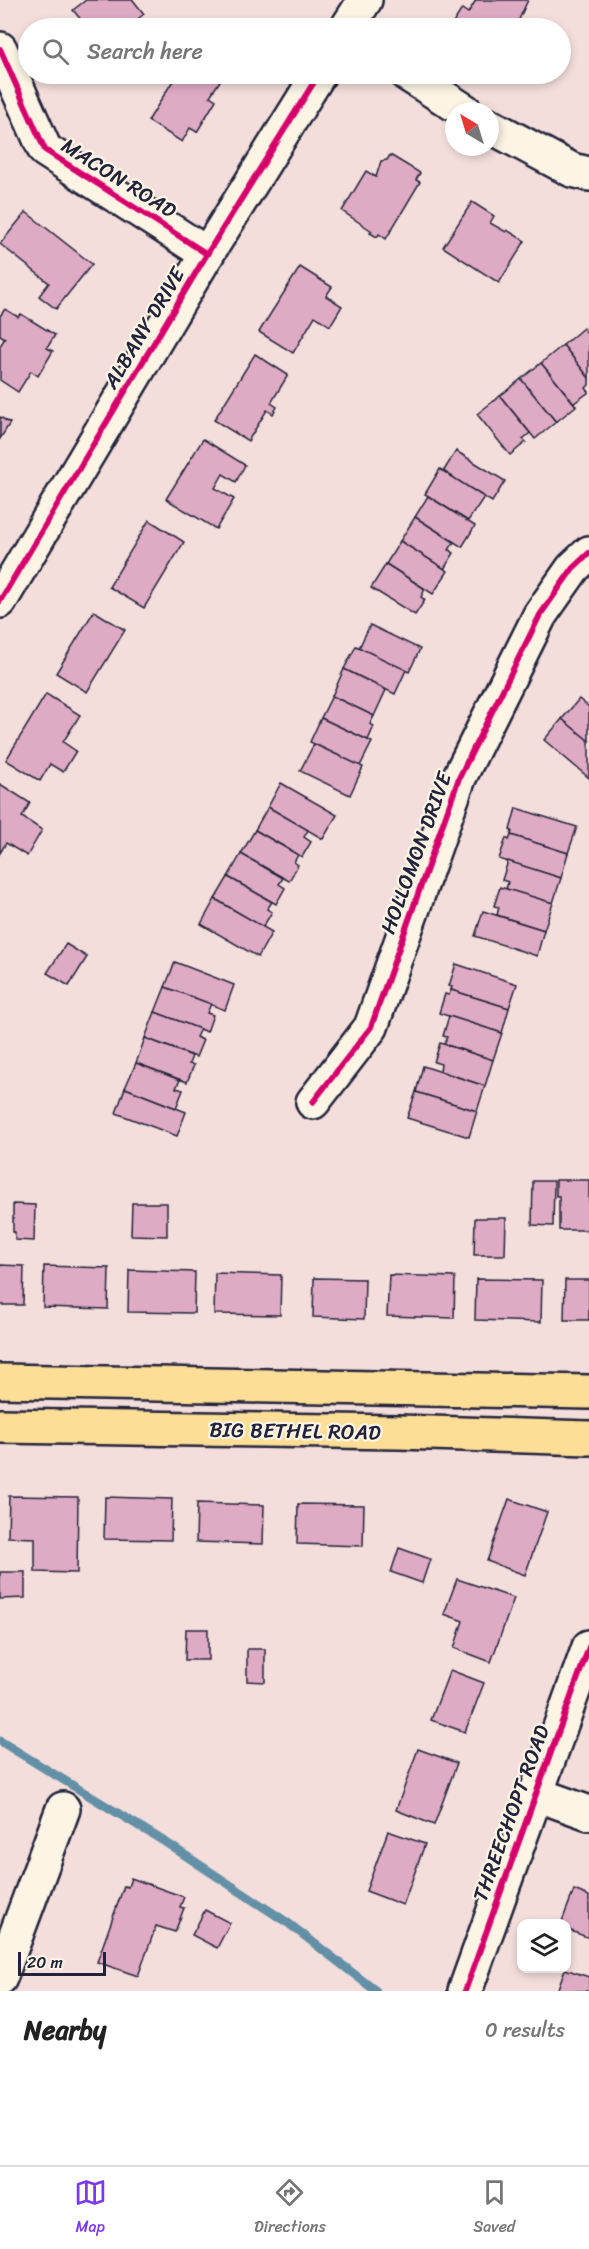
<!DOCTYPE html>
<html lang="en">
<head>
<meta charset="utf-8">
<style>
	:root { --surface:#fff; --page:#f6f6f6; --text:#222; --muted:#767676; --line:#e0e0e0; --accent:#7c3aed }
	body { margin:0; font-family:Sriracha,sans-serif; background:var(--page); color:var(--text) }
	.controls { position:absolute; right:18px; bottom:18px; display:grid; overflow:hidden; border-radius:12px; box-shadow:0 3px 9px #0003 }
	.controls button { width:54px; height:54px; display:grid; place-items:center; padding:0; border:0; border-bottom:2px solid var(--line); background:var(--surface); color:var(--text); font:30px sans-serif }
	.compass { position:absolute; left:445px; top:102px; width:54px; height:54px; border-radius:50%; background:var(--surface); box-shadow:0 3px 9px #0003; rotate:322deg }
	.scale { position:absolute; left:18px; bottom:15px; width:88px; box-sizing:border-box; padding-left:6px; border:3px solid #22223b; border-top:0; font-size:16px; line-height:21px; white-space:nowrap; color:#22223b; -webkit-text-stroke:4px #fcf5e5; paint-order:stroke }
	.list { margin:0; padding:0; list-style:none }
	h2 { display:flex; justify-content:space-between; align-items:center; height:78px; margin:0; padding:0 24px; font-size:26px }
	h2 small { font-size:20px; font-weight:400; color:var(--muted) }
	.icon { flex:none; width:33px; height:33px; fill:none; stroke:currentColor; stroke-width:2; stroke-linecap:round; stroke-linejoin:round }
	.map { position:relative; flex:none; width:589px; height:1991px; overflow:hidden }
	.search { position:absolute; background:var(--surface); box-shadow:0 3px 9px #0003; left:18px; right:18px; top:18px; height:66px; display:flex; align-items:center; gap:15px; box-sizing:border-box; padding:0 21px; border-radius:33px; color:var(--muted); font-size:22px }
	.sheet { height:174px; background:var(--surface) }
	nav { display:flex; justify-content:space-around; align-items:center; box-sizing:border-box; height:84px; border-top:2px solid var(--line); background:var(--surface); font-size:16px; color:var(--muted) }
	nav a { display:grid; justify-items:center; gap:3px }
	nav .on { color:var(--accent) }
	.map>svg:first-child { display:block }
</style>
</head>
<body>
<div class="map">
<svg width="589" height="1991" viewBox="0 0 589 1991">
	<rect width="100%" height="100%" fill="#f3dedb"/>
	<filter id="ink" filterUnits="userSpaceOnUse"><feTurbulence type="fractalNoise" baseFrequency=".0167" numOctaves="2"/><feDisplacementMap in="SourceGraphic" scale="12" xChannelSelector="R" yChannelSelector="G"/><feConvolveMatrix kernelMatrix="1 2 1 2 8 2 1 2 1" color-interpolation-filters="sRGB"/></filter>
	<g filter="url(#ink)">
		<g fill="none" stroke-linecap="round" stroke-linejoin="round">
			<!-- stream -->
			<path stroke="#6390a6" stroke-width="9" d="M0,1741L165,1842L288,1923L376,1991"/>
		</g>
		<!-- building -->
		<g fill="#dfaac3" stroke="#22223b" stroke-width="1.5">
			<path d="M86,0H133L144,14L133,23L137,28H88L73,10Z"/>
			<path d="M476,0H528L515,28H450L462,9L468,13Z"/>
			<path d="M177,74H208L220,81L210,96L216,100L197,132L190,128L182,142L148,121Z"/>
			<path d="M390,155L420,173L416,180L420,182L386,239L379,234L377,237L370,233L372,231L342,211L366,171L376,177L381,161L387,160Z"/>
			<path d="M472,202L494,216L490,223L506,232L507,230L525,241L499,283L443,247Z"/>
			<path d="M26,212L92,264L56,309L39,296L49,283L0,244Z"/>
			<path d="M300,267L332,287L326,296L342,306L330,326L315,316L293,353L259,332Z"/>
			<path d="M5,309L18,317L21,314L55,335L47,348L53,351L38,376L31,371L18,392L0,380V346L5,338L0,335V316Z"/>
			<path d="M583,328L589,335V378L563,345Z"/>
			<path d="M563,345L589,378V385L586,388L589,392L574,403L541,363Z"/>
			<path d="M255,354L288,375L271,403L277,407L273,414L267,410L248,441L214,420Z"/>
			<path d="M541,363L576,406L556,422L521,379Z"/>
			<path d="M521,379L556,422L535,439L500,396Z"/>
			<path d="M500,396L530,433L523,439L526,442L510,455L477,414Z"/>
			<path d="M0,417L10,423L0,439Z"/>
			<path d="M203,439L245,465L236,482L223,474L215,488L234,499L216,529L166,499Z"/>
			<path d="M456,451L505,481L492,502L443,472Z"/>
			<path d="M440,469L484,497L468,521L425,494Z"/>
			<path d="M428,496L475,526L462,547L415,517Z"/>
			<path d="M415,517L454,542L449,550L454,553L444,569L400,541Z"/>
			<path d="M149,520L184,542L144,608L109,587Z"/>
			<path d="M400,541L448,571L433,594L386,564Z"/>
			<path d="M386,564L425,589L421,597L425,600L415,615L371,588Z"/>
			<path d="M94,611L125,630L87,692L56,673Z"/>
			<path d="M370,625L420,649L409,672L359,648Z"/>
			<path d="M356,646L406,670L395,694L344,669Z"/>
			<path d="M344,669L386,690L374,716L332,696Z"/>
			<path d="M46,694L80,715L63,742L76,751L63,772L50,764L40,781L6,760Z"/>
			<path d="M332,696L374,716L370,724L374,726L368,740L321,718Z"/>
			<path d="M579,699L589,707V741L562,719Z"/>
			<path d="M321,718L372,742L360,766L310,742Z"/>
			<path d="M562,719L589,741V778L544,740Z"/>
			<path d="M314,744L363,767L350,795L300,771Z"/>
			<path d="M281,783L337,815L323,839L268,807Z"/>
			<path d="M0,784L30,803L22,817L42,830L27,856L6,843L0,853Z"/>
			<path d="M268,807L308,830L304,837L311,842L302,857L255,830Z"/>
			<path d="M516,808L577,827L568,853L511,835L512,831L510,830Z"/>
			<path d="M255,830L298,855L294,862L298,865L289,881L241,854Z"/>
			<path d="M511,835L568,853L561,878L499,859L506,838L509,840Z"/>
			<path d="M241,854L283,878L279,884L285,888L276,904L228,877Z"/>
			<path d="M508,861L561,878L553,903L506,889L508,882L502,880Z"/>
			<path d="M228,877L272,902L267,909L272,912L263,927L215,899Z"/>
			<path d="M500,887L553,903L544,930L497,915L499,907L494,906Z"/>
			<path d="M215,899L272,932L258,957L201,924Z"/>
			<path d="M483,911L544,930L537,956L475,936Z"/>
			<path d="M66,944L87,957L69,986L47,973Z"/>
			<path d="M175,962L234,985L225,1010L165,987Z"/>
			<path d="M456,964L517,984L509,1008L451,990L452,987L449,986Z"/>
			<path d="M165,987L211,1004L207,1013L213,1015L207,1032L155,1012Z"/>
			<path d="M451,990L509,1008L502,1033L439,1013L445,994L449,995Z"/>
			<path d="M155,1012L200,1029L196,1037L203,1040L196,1057L145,1038Z"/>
			<path d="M449,1016L502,1033L493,1060L444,1044L447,1037L443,1036Z"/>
			<path d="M145,1038L192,1056L189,1064L194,1065L187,1082L136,1063Z"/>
			<path d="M440,1043L493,1060L485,1086L440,1071L441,1064L434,1062Z"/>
			<path d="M136,1063L180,1080L176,1088L183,1090L176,1108L125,1088Z"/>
			<path d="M423,1066L485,1086L477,1111L416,1092Z"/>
			<path d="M125,1088L186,1112L177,1136L116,1113Z"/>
			<path d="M416,1092L477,1111L469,1137L407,1118Z"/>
			<path d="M556,1180H589V1230H559V1196H556Z"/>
			<path d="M533,1181H554L553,1226L532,1225Z"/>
			<path d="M132,1203H167V1236L131,1235Z"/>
			<path d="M13,1204L35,1205L34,1241L15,1240V1232H13Z"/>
			<path d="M475,1218H506L505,1255H474Z"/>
			<path d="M0,1265L24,1266L23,1305H0Z"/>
			<path d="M44,1266L109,1268L108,1309L43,1307Z"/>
			<path d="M129,1270L195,1272L194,1313L128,1312Z"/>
			<path d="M215,1273L281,1275L280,1315L214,1314Z"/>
			<path d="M389,1275L455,1277L454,1318L387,1316Z"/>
			<path d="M314,1278L365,1279L364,1319L313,1317Z"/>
			<path d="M476,1279L542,1280L541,1322L475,1320Z"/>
			<path d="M565,1280H589V1320H564Z"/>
			<path d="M9,1496L78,1497L77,1573L35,1572V1538L8,1537Z"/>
			<path d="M105,1497L172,1499L171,1540L104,1539Z"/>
			<path d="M509,1499L547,1512L525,1575L487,1561Z"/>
			<path d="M197,1503L264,1505L263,1544L196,1542Z"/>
			<path d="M298,1504L364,1505L363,1546L297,1544Z"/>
			<path d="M399,1548L430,1559L422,1583L391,1572Z"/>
			<path d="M0,1572H25V1598L0,1599Z"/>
			<path d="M457,1579L514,1598L491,1662L454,1648L463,1621L444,1614Z"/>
			<path d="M186,1629H208V1660H185Z"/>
			<path d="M247,1649H265V1682L247,1681Z"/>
			<path d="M450,1670L484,1683L465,1732L431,1720Z"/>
			<path d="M418,1749L457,1763L434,1825L396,1810Z"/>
			<path d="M388,1831L425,1844L403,1905L366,1891Z"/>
			<path d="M131,1878L184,1897L180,1907L184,1908L175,1932L156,1926L138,1976L97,1962L124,1886L128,1887Z"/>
			<path d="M574,1890L589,1896V1938L566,1929V1924H561Z"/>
			<path d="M205,1910L230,1923L217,1948L192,1935Z"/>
			<path d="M565,1969L589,1977V1991H557Z"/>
		</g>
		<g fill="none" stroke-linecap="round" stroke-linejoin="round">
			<!-- minor casing -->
			<g stroke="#22223b" stroke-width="38">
				<g id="minor">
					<path d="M347,28L365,0"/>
					<path d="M0,49L45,150L207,254"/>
					<path d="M407,74L465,111"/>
					<path d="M490,126L572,170L589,174"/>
					<path d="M0,601L207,254L319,74"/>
					<path d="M313,1102L371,1027L459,778L540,615L573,568L589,553"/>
					<path d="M536,1794L589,1813"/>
					<path d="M0,1978L63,1809"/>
					<path d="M465,1991L589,1647"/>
				</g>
			</g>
			<!-- major casing -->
			<g stroke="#22223b" stroke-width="38">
				<g id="major">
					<path d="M0,1381L589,1392"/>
					<path d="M0,1426L399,1432L589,1438"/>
				</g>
			</g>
			<!-- minor -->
			<use href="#minor" stroke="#fcf5e5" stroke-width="33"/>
			<!-- major -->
			<use href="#major" stroke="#fcde96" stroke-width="33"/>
			<!-- cycleway casing -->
			<g stroke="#fcf5e5" stroke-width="10">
				<g id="cycleway">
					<path d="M0,49L45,150L207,254"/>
					<path d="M0,601L207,254L319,74"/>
					<path d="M313,1102L371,1027L459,778L540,615L573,568L589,553"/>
					<path d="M465,1991L589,1647"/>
				</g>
			</g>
			<!-- cycleway -->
			<use href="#cycleway" stroke="#d6006c" stroke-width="6"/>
		</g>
	</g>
	<g text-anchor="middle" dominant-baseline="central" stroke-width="4.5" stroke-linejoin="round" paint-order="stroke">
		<!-- street labels -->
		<g font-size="21" fill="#22223b" stroke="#fcf5e5">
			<text transform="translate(119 178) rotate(32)">MACON ROAD</text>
			<text transform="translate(144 328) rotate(-59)">ALBANY DRIVE</text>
			<text transform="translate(416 853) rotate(-70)">HOLLOMON DRIVE</text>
			<text transform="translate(295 1431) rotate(1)">BIG BETHEL ROAD</text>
			<text transform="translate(511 1813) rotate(-70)">THREECHOPT ROAD</text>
		</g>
	</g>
</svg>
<div class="controls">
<button><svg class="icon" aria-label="layers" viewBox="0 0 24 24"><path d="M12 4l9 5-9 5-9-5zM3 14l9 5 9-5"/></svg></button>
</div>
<svg class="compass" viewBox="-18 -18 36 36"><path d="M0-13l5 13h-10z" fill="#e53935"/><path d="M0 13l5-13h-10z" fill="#767676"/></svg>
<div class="scale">20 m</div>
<div class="search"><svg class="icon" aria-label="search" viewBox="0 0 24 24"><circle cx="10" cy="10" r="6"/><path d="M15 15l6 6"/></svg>Search here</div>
</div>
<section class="sheet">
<h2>Nearby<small>0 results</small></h2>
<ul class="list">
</ul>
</section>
<nav>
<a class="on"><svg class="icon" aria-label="map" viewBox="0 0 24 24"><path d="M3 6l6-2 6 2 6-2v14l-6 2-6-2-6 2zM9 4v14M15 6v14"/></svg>Map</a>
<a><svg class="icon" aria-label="directions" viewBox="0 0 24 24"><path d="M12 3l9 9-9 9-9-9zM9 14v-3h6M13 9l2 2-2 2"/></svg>Directions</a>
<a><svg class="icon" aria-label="saved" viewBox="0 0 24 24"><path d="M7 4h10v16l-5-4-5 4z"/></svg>Saved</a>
</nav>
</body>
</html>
